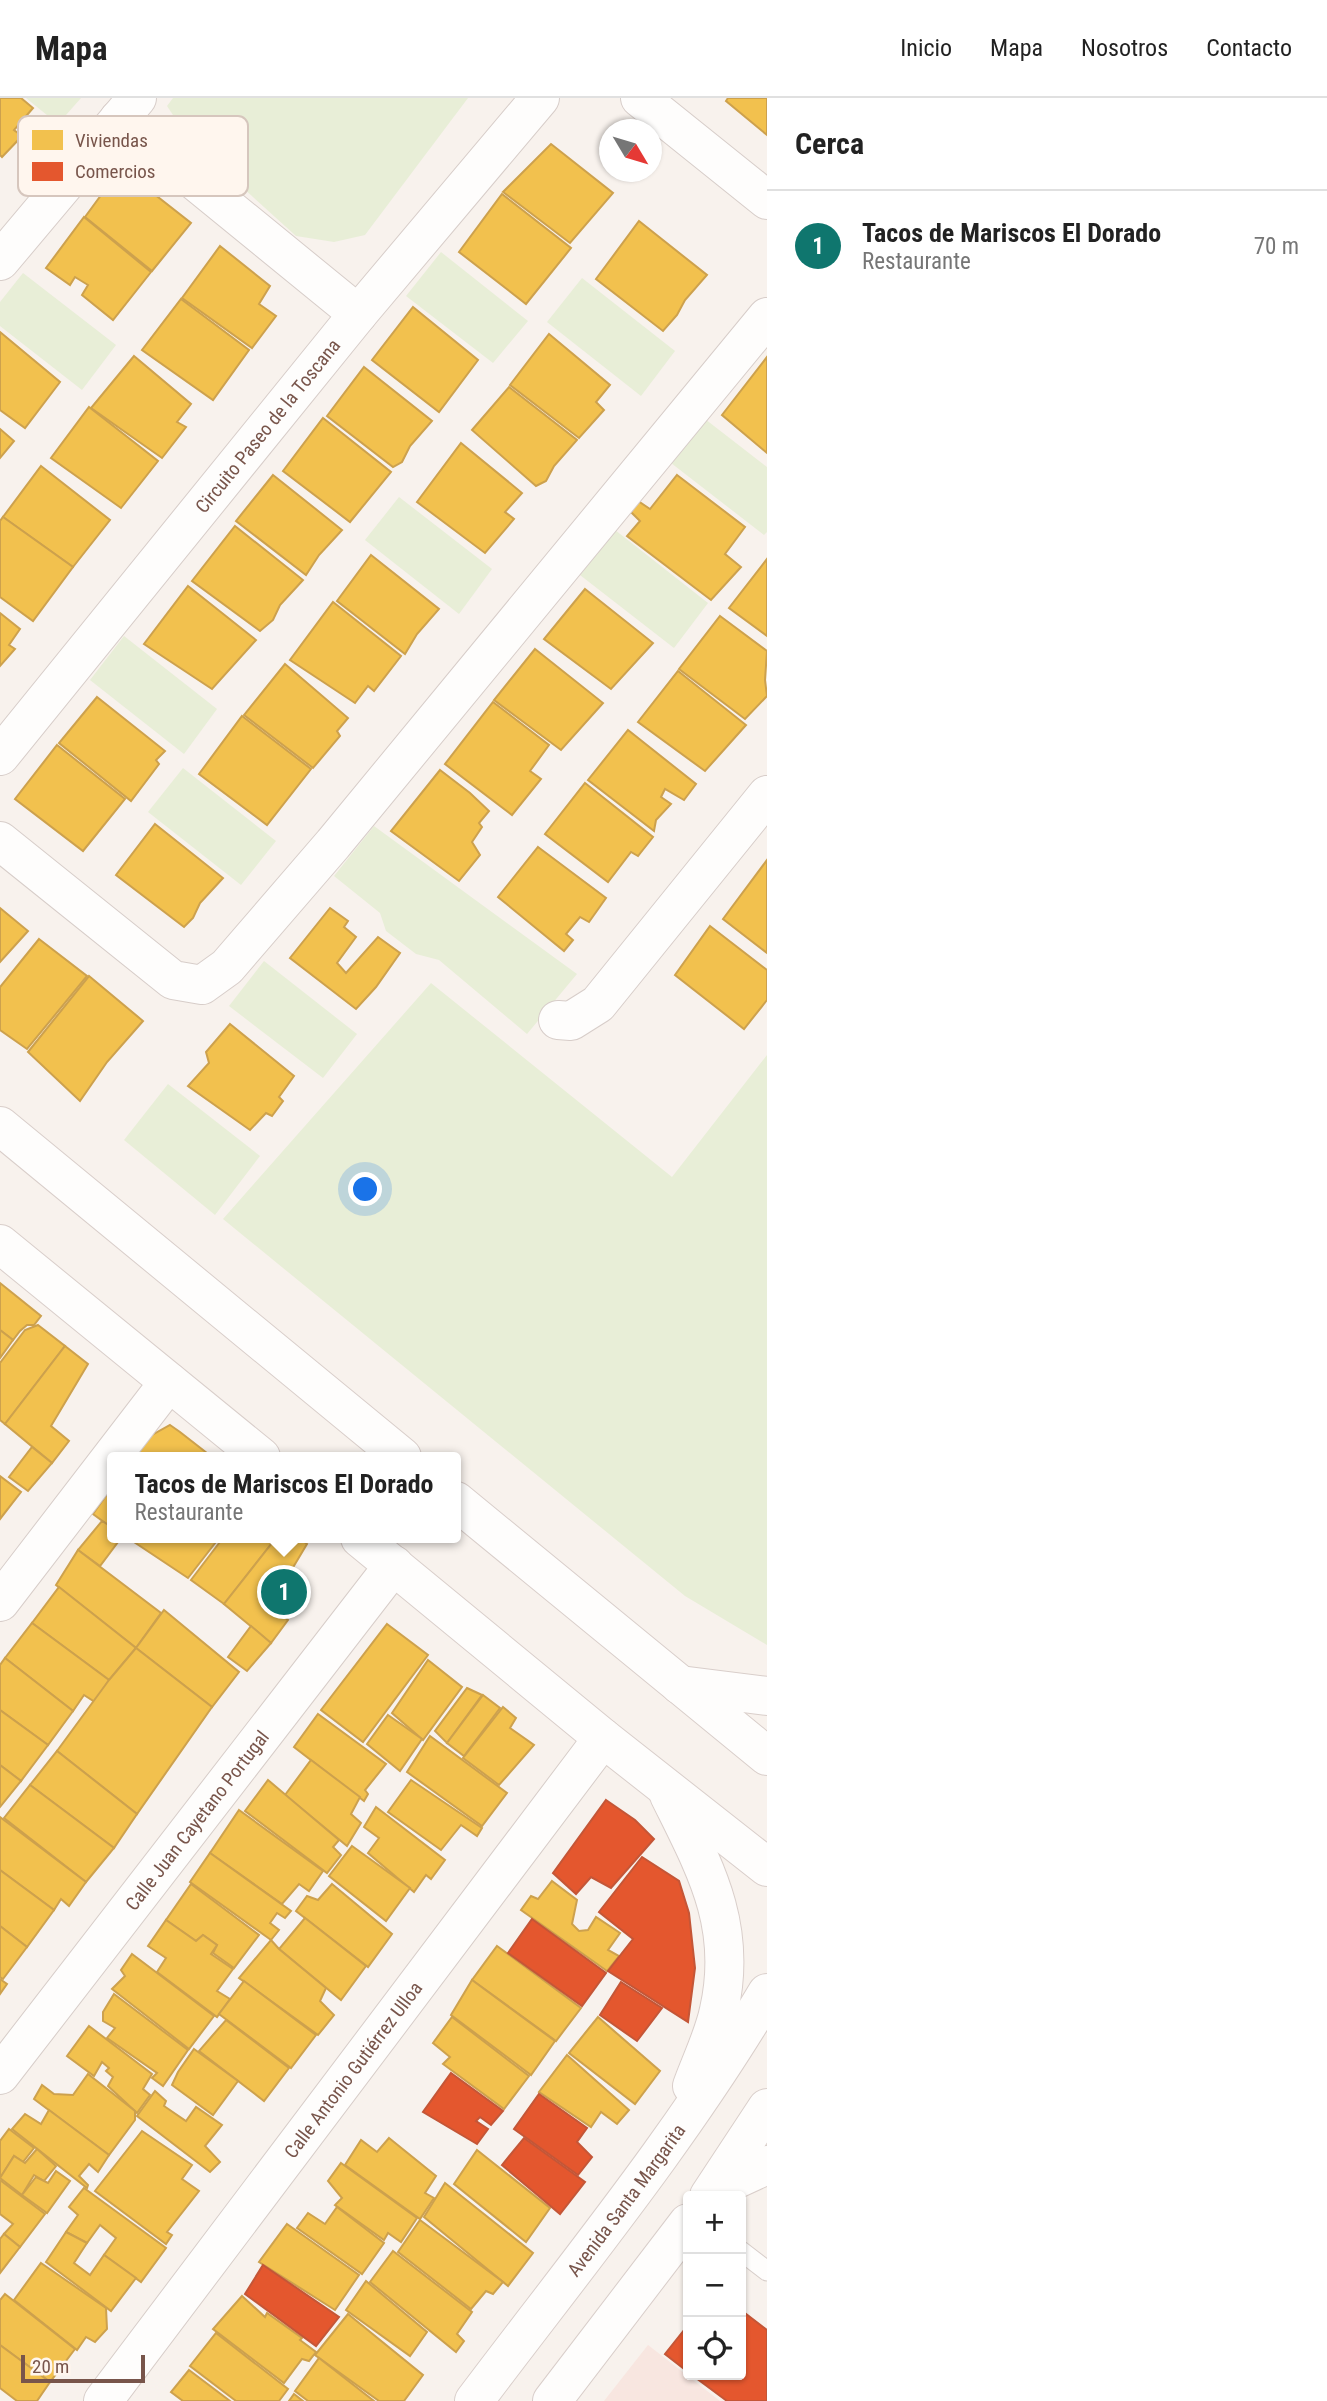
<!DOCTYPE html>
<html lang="es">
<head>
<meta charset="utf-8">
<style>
	:root { --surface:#fff; --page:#f6f6f6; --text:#222; --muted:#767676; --line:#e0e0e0; --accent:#0f766e }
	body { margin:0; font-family:"Roboto Condensed",sans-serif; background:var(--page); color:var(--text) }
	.controls { position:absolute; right:21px; bottom:21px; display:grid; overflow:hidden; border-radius:7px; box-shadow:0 2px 5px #0004 }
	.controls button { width:63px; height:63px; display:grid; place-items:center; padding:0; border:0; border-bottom:2px solid var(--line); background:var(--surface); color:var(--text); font:35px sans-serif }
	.compass { position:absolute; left:599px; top:21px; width:63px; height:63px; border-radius:50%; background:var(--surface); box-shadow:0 2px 5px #0004; rotate:128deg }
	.scale { position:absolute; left:21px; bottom:18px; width:124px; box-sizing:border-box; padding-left:7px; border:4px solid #78554b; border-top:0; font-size:19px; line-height:24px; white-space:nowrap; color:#78554b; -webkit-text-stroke:5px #fff6ee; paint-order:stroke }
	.you { position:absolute; left:366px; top:1092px; width:24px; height:24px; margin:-18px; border:5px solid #fff; border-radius:50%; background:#1a73e8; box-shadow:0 0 0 10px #1a73e833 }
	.badge { display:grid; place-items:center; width:46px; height:46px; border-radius:50%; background:var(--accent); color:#fff; font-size:23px; font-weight:700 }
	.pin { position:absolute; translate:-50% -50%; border:4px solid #fff; box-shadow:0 2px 7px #0006 }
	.popup { position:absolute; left:107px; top:1354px; width:354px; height:91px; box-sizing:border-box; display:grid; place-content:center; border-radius:7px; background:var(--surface); filter:drop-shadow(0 2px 5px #0005); font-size:23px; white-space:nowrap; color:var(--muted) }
	.popup b { font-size:26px; color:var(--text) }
	.popup::after { content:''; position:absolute; left:50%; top:100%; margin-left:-14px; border:14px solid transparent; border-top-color:var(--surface) }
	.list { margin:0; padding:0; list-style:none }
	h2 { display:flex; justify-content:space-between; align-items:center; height:91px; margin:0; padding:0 28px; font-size:30px }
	h2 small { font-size:23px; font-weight:400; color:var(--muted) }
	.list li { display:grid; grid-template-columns:46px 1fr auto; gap:21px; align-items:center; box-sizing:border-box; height:112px; padding:0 28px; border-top:2px solid var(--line) }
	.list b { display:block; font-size:26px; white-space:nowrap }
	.list p { margin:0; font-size:23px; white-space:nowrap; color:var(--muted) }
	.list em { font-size:23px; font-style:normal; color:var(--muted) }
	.icon { flex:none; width:38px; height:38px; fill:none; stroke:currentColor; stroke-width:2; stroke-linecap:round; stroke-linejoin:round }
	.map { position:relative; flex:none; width:767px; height:2303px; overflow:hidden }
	header { display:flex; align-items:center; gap:42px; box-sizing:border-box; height:98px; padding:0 35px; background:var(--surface); border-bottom:2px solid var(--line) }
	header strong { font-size:33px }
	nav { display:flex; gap:38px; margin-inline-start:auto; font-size:24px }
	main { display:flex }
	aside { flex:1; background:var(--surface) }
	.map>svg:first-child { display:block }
</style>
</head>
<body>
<header>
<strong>Mapa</strong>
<nav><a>Inicio</a><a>Mapa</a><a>Nosotros</a><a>Contacto</a></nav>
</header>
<main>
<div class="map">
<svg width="767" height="2303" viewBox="0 0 767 2303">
	<rect width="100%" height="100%" fill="#f8f2ed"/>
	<!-- commercial -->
	<path fill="#f8e6e0" d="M648,2247L720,2303H604Z"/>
	<!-- green -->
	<g fill="#e8eed7">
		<path d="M26,0H81L58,26Z"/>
		<path d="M173,0H468L365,137L334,144L296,138L189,41L167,8Z"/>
		<path d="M441,154L528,223L493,265L406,198Z"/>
		<path d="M23,175L116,247L82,292L0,228V204Z"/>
		<path d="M582,180L675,253L641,298L547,224Z"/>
		<path d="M705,321L767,369V434L764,437L671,365Z"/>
		<path d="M399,399L492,471L459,516L365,442Z"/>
		<path d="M615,432L708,505L674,550L580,477Z"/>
		<path d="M124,538L217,611L184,656L90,582Z"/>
		<path d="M183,670L276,743L241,787L148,714Z"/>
		<path d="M374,728L577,876L527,936L439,862L416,856L386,833L380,815L334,778Z"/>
		<path d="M264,863L357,936L323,980L229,908Z"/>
		<path d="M431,885L672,1079L767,957V1547L685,1498L223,1121Z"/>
		<path d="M168,986L260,1058L215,1117L124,1042Z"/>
	</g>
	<!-- homes -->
	<g fill="#f2c14e" stroke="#cda14d" stroke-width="2">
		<path d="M0,0H21L33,10L14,32L22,38L2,59L0,57Z"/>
		<path d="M728,0H767V37L726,3Z"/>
		<path d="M551,46L613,95L570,145L503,94Z"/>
		<path d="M121,70L191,125L152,173L85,119Z"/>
		<path d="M502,96L571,150L526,206L459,154Z"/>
		<path d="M84,119L151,174L113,222L82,197L88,187L75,179L70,187L46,170Z"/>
		<path d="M639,123L707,177L685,202L677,217L663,233L596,181Z"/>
		<path d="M220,148L270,188L259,206L276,218L252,250L182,200Z"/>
		<path d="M181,201L249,252L213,302L142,252Z"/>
		<path d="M413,209L478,262L439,314L372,262Z"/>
		<path d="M0,234L60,284L25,330L0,312Z"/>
		<path d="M549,236L610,287L596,304L604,312L579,340L510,287Z"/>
		<path d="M134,258L191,306L177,324L186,329L162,360L91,310Z"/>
		<path d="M767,259V355L722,317Z"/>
		<path d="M364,269L432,323L410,348L402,364L393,369L327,318Z"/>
		<path d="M509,289L577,342L554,368L546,383L536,388L472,332Z"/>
		<path d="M89,309L158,363L121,410L51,360Z"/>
		<path d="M323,320L391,374L350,424L283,373Z"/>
		<path d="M0,331L14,343L0,360Z"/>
		<path d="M461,345L522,395L505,414L514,421L485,455L417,404Z"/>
		<path d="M41,368L110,422L73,469L3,419Z"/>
		<path d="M273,377L342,432L319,457L306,477L236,423Z"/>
		<path d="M677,377L745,429L725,456L741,469L711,502L627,438L640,423L631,414L638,403L650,411Z"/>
		<path d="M3,419L73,469L33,523L0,499V423Z"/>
		<path d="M235,428L303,482L280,507L273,522L260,533L192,483Z"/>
		<path d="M371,457L439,511L417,536L405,556L337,503Z"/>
		<path d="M767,461V538L729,510Z"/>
		<path d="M188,488L256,542L212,591L144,546Z"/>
		<path d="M585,491L653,545L611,591L544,541Z"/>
		<path d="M333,504L401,558L374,593L368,588L355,605L290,562Z"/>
		<path d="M0,515L20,531L9,547L15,551L0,568Z"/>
		<path d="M720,518L767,553L765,582L767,598L745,621L679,571Z"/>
		<path d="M535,551L603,605L561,652L494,602Z"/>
		<path d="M285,566L348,620L337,633L340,638L313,670L244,617Z"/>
		<path d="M678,573L746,627L705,673L638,624Z"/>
		<path d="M97,599L165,653L156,662L159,666L131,703L59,645Z"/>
		<path d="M493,604L549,647L530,673L541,681L512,717L445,666Z"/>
		<path d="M242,618L311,671L267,727L199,676Z"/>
		<path d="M628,632L696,686L684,702L665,691L661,699L671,706L656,722L654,733L588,682Z"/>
		<path d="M57,647L125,701L83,753L15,701Z"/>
		<path d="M440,672L470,695L489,713L479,725L482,729L472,744L480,757L459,783L391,733Z"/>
		<path d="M585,685L653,739L638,758L631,754L608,784L545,736Z"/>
		<path d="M155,726L223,780L200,805L193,820L184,829L116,777Z"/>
		<path d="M538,749L606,800L589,824L580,819L566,836L573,842L564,853L498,799Z"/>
		<path d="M767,762V855L723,821Z"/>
		<path d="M0,810L28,833L0,864Z"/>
		<path d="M330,810L348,823L344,829L356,839L337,865L346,875L378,839L400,855L376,889L356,911L290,860Z"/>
		<path d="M710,828L767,872V902L744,931L675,877Z"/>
		<path d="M39,841L87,878L27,951L0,932V889Z"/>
		<path d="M89,878L143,923L107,964L80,1003L28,954Z"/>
		<path d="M230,926L294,978L279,999L283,1003L272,1018L266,1015L250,1032L188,988L209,965L206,954Z"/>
		<path d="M0,1185L41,1218L34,1227H27L20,1233L13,1242L0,1232Z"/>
		<path d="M38,1227L65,1248L5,1326L0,1322V1265L25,1232Z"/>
		<path d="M0,1232L13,1242L0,1260Z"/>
		<path d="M65,1248L88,1266L51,1328L69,1343L52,1365L5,1326Z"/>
		<path d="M170,1327L180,1334L212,1359H135L152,1337Z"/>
		<path d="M32,1349L52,1365L28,1393L9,1379Z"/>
		<path d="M0,1378L21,1394L0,1421Z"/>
		<path d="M112,1389V1430L93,1416Z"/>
		<path d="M102,1423L112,1429V1440H121L100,1468L78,1452Z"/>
		<path d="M128,1440H219L188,1480Z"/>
		<path d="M223,1440H276L224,1506L191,1482Z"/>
		<path d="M276,1440H299L307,1446L270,1508L288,1522L271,1545L224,1506Z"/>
		<path d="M78,1452L161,1515L136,1550L56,1487Z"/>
		<path d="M59,1489L136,1550L109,1582L32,1525Z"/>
		<path d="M164,1512L239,1574L212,1609L136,1550Z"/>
		<path d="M32,1525L109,1582L95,1604L84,1597L73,1613L5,1560Z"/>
		<path d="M387,1526L428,1557L363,1644L321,1612Z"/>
		<path d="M251,1528L271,1545L247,1573L228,1559Z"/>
		<path d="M136,1550L212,1609L137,1716L57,1653L109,1582Z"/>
		<path d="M5,1560L73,1613L48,1647L0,1612V1567Z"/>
		<path d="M428,1562L462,1589L423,1642L392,1615Z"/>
		<path d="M467,1590L482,1597L447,1645L435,1633Z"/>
		<path d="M483,1597L500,1610L464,1658L447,1645Z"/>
		<path d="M503,1609L516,1620L510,1630L534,1647L499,1687L463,1660Z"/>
		<path d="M0,1612L48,1647L21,1683L0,1667Z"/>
		<path d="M318,1616L386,1666L365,1692L368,1696L364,1703L294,1649Z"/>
		<path d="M388,1617L422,1641L400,1673L367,1646Z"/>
		<path d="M430,1638L507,1695L482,1728L407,1674Z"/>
		<path d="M57,1653L137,1716L114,1750L30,1687Z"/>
		<path d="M311,1662L360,1699L351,1716L361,1725L347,1748L285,1697Z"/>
		<path d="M0,1667L21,1683L0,1709Z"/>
		<path d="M268,1682L339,1742L333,1749L341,1757L327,1775L245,1713Z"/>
		<path d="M411,1682L482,1730L477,1738L461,1727L441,1752L388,1714Z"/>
		<path d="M30,1687L114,1750L86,1784L4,1720Z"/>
		<path d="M376,1709L445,1762L431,1781L426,1777L414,1794L368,1755L379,1740L364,1729Z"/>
		<path d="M239,1712L323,1773L309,1793L299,1786L282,1806L210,1755Z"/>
		<path d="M0,1719L86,1784L69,1808L61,1801L54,1812L0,1772Z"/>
		<path d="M352,1748L410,1790L386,1823L329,1778Z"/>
		<path d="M210,1755L291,1813L285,1820L277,1815L270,1825L279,1832L271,1842L190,1784Z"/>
		<path d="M0,1772L54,1812L27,1849L0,1828Z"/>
		<path d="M552,1783L577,1802L572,1826L579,1833L588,1832L596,1819L620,1835L608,1852L619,1858L607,1873L521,1812L531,1798L538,1801Z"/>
		<path d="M191,1786L259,1837L234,1870L213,1855L217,1847L203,1837L196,1843L166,1822Z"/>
		<path d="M332,1786L392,1836L368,1869L296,1813L307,1798L318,1802Z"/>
		<path d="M305,1820L366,1868L341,1902L279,1851Z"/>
		<path d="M166,1822L196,1843L203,1837L217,1847L211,1856L233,1871L217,1893L230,1901L217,1919L157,1874L166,1860L148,1848Z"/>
		<path d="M0,1828L27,1849L3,1881L0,1879Z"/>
		<path d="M271,1842L279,1851L326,1890L320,1903L334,1917L318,1937L239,1880Z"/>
		<path d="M497,1848L581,1910L556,1943L472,1882Z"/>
		<path d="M132,1856L214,1918L189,1951L112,1891L125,1878L121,1872Z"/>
		<path d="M0,1881L7,1886L0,1896Z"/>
		<path d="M472,1882L555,1943L531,1977L451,1917Z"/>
		<path d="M244,1883L316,1937L291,1970L219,1916Z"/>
		<path d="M114,1896L188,1952L163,1988L152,1980L157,1975L107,1940L115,1930L103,1923V1914Z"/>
		<path d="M452,1919L529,1978L504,2011L443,1966L450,1959L433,1945Z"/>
		<path d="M598,1919L660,1973L635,2006L569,1955Z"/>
		<path d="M226,1922L289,1970L264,2003L199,1953Z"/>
		<path d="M89,1928L152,1976L143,1991L150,1997L137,2015L108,1988L113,1979L106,1973L109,1970L102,1964L94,1978L67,1958Z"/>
		<path d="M194,1951L238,1983L213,2017L172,1987L178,1974Z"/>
		<path d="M567,1957L629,2012L617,2026L601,2014L591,2029L539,1994Z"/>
		<path d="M88,1976L135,2013V2022L109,2057L34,2001L42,1987L54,1996L73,1997Z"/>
		<path d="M155,1993L166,2003L164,2008L186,2023L196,2009L222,2027L205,2048L220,2064L210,2074L137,2018Z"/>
		<path d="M49,2012L109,2057L98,2074L89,2066L79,2078L88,2087L87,2090L12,2031L25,2016L41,2026Z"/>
		<path d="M9,2031L34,2050L23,2064L14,2058L0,2080V2043Z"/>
		<path d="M142,2033L192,2067L182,2081L199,2093L167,2134L172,2137L166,2146L95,2093Z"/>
		<path d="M389,2040L436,2078L425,2095L434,2100L420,2121L345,2067L361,2042L377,2054Z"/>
		<path d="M37,2051L56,2068L44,2083L34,2077L22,2097L0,2080L14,2058L25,2065Z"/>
		<path d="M477,2052L550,2110L526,2144L454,2086Z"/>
		<path d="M341,2065L417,2120L401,2144L388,2135L384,2142L335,2107L342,2100L328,2083Z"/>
		<path d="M56,2073L70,2083L47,2115L22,2097L36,2079L48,2085Z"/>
		<path d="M0,2082L45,2116L20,2149L4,2136L13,2126L0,2116Z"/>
		<path d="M445,2085L533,2155L508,2188L424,2119Z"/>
		<path d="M84,2090L166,2150L141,2184L104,2157L116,2140L100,2127L87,2145L66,2134L78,2117L69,2109Z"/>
		<path d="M337,2109L384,2145L362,2176L297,2130L308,2115L325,2126Z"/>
		<path d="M420,2122L503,2184L493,2196L486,2193L471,2211L398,2154Z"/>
		<path d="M287,2126L359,2177L335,2212L259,2164Z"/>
		<path d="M66,2134L87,2145L74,2165L90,2177L104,2157L136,2180L111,2213L46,2164Z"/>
		<path d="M4,2136L20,2149L0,2175V2141Z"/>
		<path d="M393,2153L472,2214L457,2236L464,2243L456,2254L370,2184Z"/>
		<path d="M41,2165L106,2210L107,2231L95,2244L86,2239L77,2252L14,2202Z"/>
		<path d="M366,2183L427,2234L410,2258L346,2212Z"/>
		<path d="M5,2196L75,2251L50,2284L0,2247V2202Z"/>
		<path d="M242,2198L265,2219L267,2215L302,2240L300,2242L316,2254L309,2263L302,2261L284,2285L213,2231Z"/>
		<path d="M348,2216L423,2277L404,2303H379L315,2257Z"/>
		<path d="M216,2235L288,2291L279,2303H236L190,2268Z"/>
		<path d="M0,2247L50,2284L37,2303H17L0,2290Z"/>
		<path d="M319,2260L374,2303H308L295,2293Z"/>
		<path d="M189,2272L230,2303H183L171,2294Z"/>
		<path d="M294,2296L303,2303H289Z"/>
	</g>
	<!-- shops -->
	<g fill="#e4572e" stroke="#c45637" stroke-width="2">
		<path d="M606,1702L635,1722L654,1741L611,1790L591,1779L576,1796L553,1775Z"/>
		<path d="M642,1759L679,1783L689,1815L695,1870L688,1924L608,1873L633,1841L599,1814Z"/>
		<path d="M532,1821L606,1875L582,1908L508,1855Z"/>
		<path d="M621,1884L662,1910L637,1943L600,1917Z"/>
		<path d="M451,1975L503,2013L491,2027L480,2019L476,2023L488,2031L477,2046L423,2014Z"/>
		<path d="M539,1996L587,2030L577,2044L592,2059L578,2077L514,2031Z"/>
		<path d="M524,2040L585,2084L560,2116L502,2067Z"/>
		<path d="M263,2167L339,2219L316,2248L245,2196Z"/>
		<path d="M741,2212L767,2232V2303H727L692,2277H741Z"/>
		<path d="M688,2227V2274L665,2256Z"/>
	</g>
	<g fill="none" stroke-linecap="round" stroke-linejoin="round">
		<!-- service casing -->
		<g stroke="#d7cdc9" stroke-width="21">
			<path id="service" d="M741,2153L767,2173"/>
		</g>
		<!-- minor casing -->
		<g stroke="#d7cdc9" stroke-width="40">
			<g id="minor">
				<path d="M640,0L767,102"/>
				<path d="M119,21L358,216"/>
				<path d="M0,163L137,0"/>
				<path id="s1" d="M0,658L358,216L540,0"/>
				<path d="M0,743L173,882L202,887L227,869L333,746L767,219"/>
				<path d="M558,922L571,923L598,906L767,697"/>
				<path d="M0,1504L169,1284"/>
				<path id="s2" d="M0,1977L394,1467"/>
				<path id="s3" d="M103,2303L603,1640"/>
			</g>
		</g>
		<!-- secondary casing -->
		<g stroke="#d9ceca" stroke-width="40">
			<g id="secondary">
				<path d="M0,1028L402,1359"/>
				<path d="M0,1146L261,1359"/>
				<path d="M456,1403L767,1658"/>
				<path d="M360,1440L603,1640L767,1769"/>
				<path d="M680,1587L767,1598"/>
				<path d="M669,1697C705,1770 738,1827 719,1912C714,1937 701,1963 692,1988"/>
				<path d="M715,2091L767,2067"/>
				<path d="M709,2098L767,2010"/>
				<path id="s4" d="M474,2303C574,2170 682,2039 767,1895"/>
				<path d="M552,2303L688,2125"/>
			</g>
		</g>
		<!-- service -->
		<use href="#service" stroke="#fefdfc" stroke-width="19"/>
		<!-- minor -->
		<use href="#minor" stroke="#fefdfc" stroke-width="38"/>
		<!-- secondary -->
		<use href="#secondary" stroke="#fefdfc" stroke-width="38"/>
	</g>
	<g text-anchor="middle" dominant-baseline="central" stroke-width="7" stroke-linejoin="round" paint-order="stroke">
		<!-- street labels -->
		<g font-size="19" fill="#78554b" stroke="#fff6ee">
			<text stroke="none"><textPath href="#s1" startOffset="425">Circuito Paseo de la Toscana</textPath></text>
			<text stroke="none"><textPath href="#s2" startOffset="322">Calle Juan Cayetano Portugal</textPath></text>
			<text stroke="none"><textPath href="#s3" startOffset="415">Calle Antonio Gutiérrez Ulloa</textPath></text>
			<text stroke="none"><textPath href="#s4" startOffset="252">Avenida Santa Margarita</textPath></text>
		</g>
	</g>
	<!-- legend -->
	<rect x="18" y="18" width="230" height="80" rx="10" fill="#fff6ee" stroke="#d6c6bd" stroke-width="2"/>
	<rect x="32" y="32" width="31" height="20" fill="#f2c14e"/>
	<rect x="32" y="64" width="31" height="19" fill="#e4572e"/>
	<g font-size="19" fill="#78554b">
		<text x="75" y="49">Viviendas</text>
		<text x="75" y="80">Comercios</text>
	</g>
</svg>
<div class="controls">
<button>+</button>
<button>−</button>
<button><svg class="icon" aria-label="locate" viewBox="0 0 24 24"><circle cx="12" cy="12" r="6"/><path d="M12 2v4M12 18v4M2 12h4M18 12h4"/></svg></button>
</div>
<svg class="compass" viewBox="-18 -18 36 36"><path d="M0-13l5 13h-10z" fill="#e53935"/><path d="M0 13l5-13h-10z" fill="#767676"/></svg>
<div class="scale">20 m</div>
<div class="you"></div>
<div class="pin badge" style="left:284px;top:1494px">1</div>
<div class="popup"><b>Tacos de Mariscos El Dorado</b>Restaurante</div>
</div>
<aside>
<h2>Cerca<small></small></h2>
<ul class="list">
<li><span class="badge">1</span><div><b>Tacos de Mariscos El Dorado</b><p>Restaurante</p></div><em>70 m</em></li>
</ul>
</aside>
</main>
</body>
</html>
